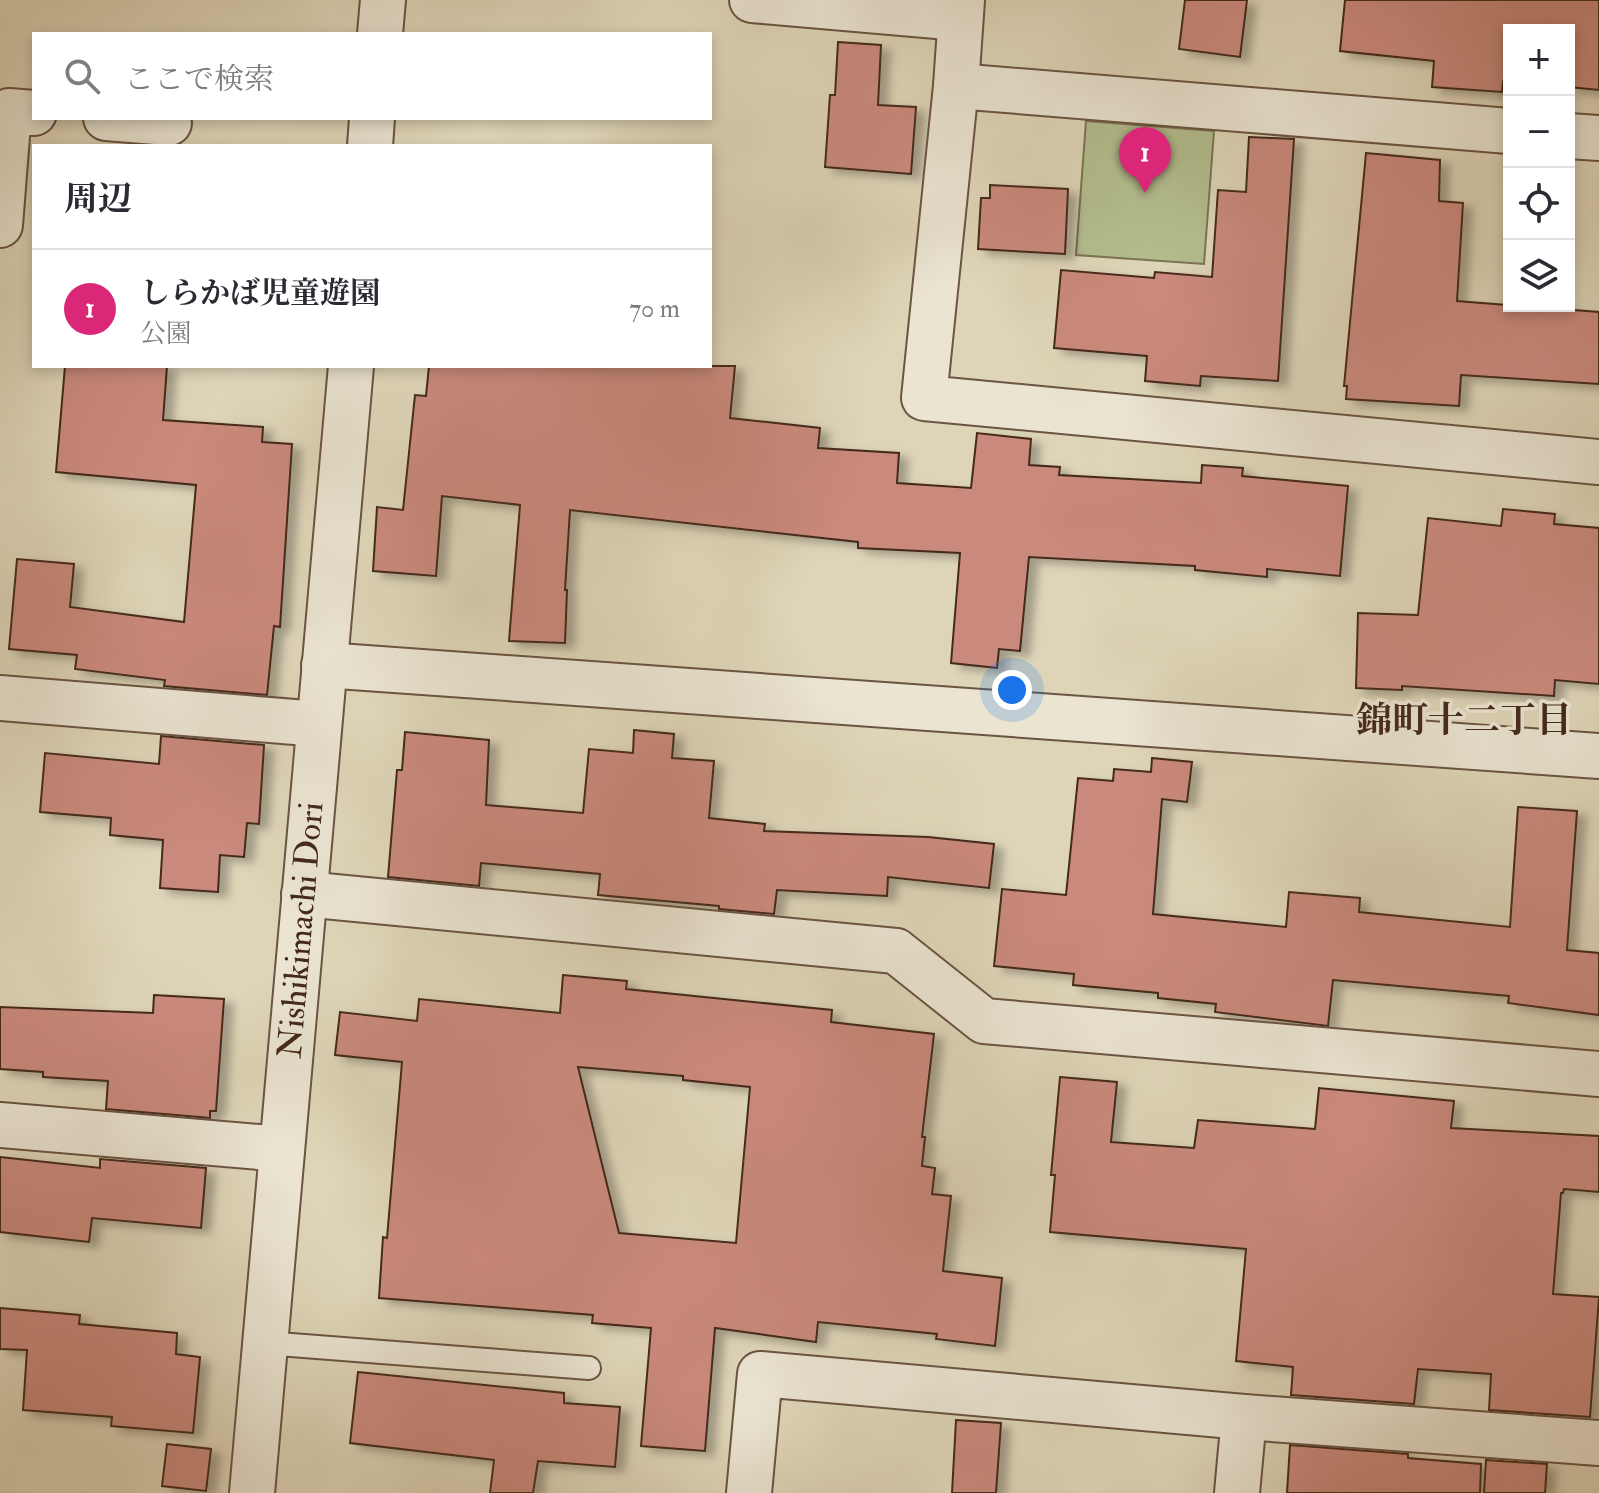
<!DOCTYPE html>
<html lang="ja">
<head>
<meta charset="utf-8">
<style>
	:root { --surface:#fff; --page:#f7f7f7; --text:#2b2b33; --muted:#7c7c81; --line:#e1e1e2; --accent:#db2777 }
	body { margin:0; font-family:"IM FELL Double Pica","Noto Serif JP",serif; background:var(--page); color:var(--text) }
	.controls { position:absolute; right:24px; top:24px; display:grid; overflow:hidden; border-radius:0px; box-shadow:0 4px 12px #0003 }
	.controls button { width:72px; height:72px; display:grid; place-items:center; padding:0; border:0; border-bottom:2px solid var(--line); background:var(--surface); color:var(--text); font:40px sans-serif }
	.you { position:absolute; left:1012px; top:690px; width:28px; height:28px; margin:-20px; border:6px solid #fff; border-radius:50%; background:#1a73e8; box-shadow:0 0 0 12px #1a73e833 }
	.badge { display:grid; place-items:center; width:52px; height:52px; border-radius:50%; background:var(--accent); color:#fff; font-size:26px; font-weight:700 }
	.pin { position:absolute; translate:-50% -66px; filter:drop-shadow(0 2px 4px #0008) }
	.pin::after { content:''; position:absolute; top:42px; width:28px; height:24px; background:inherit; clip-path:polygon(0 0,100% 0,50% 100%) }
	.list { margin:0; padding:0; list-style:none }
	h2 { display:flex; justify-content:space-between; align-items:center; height:104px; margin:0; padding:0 32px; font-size:34px }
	h2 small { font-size:26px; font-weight:400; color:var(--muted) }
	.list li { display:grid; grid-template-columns:52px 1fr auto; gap:24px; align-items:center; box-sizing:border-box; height:120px; padding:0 32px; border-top:2px solid var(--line) }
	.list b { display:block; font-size:30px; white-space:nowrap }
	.list p { margin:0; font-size:26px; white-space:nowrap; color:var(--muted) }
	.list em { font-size:26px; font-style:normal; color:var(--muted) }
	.icon { flex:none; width:44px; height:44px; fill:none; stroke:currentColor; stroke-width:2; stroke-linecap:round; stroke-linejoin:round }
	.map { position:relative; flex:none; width:1599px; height:1493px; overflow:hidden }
	.search { position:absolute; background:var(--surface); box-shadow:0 4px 12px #0003; left:32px; top:32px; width:680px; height:88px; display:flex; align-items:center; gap:20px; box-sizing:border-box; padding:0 28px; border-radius:0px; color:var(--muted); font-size:30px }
	.panel { position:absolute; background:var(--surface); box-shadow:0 4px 12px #0003; left:32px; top:144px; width:680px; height:224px; border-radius:0px }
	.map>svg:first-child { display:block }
</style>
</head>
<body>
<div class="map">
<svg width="1599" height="1493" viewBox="0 0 1599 1493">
	<defs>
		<filter id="shadow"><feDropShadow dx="9" dy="5" stdDeviation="4" flood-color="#0004"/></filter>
	</defs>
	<rect width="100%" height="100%" fill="#ded5b8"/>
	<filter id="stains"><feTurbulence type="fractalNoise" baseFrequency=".0025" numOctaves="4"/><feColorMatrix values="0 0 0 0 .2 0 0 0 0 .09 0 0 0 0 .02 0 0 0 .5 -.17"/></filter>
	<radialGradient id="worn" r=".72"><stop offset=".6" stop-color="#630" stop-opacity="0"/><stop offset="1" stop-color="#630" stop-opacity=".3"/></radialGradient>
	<!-- green -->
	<path fill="#b3bd8e" stroke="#7c7354" stroke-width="2" d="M1086,121L1214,131L1204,264L1076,255Z"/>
	<!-- building -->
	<g fill="#c9897b" stroke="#44291a" stroke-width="2" fill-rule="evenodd" filter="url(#shadow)">
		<path d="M1185,0H1247L1240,57L1179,49Z"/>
		<path d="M1345,0H1599V90L1569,87V30H1509V82L1503,81L1502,92L1432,87L1434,61L1340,51Z"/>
		<path d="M838,42L881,45L878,105L916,107L911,174L825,167L830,95H835Z"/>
		<path d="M1249,137L1294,139L1278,381L1201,376L1200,386L1145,381L1147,356L1054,348L1061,270L1154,278L1155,272L1212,277L1218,190L1246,192Z"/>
		<path d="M1366,153L1440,160L1439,201L1463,203L1457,301L1599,312V384L1461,375L1459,406L1346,399L1347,386H1344Z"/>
		<path d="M990,185L1068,189L1065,254L978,249L981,198H990Z"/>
		<path d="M65,366H167L163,420L263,427L262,442L292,444L280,627L274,626L267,695L164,686L165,680L75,669L77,655L9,649L17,559L74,564L70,607L184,622L196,485L56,472Z"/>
		<path d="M429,366H735L730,418L820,428L818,448L899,453L897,483L971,488L977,433L1031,439L1029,465L1060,467L1059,475L1201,483L1202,465L1243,468L1242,476L1348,486L1340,576L1267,569V577L1195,570V566L1029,557L1020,651L999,649L997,668L951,663L960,553L858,548V542L570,510L565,590H567L565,643L509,641L520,505L442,496L436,576L373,571L377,507L403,510L415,395L426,396Z"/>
		<path d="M1503,509L1555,514L1554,524L1599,528V684L1555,680L1554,696L1402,686V690L1356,688L1358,613L1418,615L1428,518L1501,526Z"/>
		<path d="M634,730L674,734L672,758L714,761L709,818L765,824L764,831L928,837L994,844L989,888L888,877L887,896L777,890L774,914L719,909V906L598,895L600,874L481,863L479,886L388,877L397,770H402L405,732L489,740L486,805L583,813L589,749L633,753Z"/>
		<path d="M161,736L264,745L259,824L247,823L244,857L220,855L218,892L160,888L163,840L110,835L111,818L40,812L45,753L159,764Z"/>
		<path d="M1152,758L1192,762L1187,802L1162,799L1153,914L1286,927L1289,892L1360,898L1359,912L1510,927L1518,807L1577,811L1567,950L1599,953V1015L1508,1003L1509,996L1333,980L1328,1026L1215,1012L1216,1004L1158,998V993L1073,985L1074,974L994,966L1002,889L1066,895L1078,778L1113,781L1114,769L1151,772Z"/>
		<path d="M563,975L627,981L626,989L832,1010L831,1022L934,1034L922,1137H925L922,1166L935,1168L932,1194L951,1196L943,1271L1002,1278L995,1346L936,1339L937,1334L818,1322L816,1342L715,1328L705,1451L641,1446L651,1328L592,1323L593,1315L379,1298L383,1237L387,1238L402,1062L335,1055L340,1012L417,1021L419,999L560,1013ZM578,1067L683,1076V1080L750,1087L736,1243L619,1233Z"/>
		<path d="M154,995L224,999L216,1111H210V1118L106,1109L108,1081L43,1077V1072L0,1069V1007L153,1013Z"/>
		<path d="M1060,1077L1117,1082L1111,1142L1194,1148L1198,1120L1315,1129L1319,1088L1454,1101L1451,1128L1599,1136V1192L1564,1189L1563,1193H1561L1553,1294L1599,1297L1590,1417L1489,1410L1491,1374L1418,1369L1414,1404L1291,1395L1293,1367L1236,1361L1246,1249L1050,1232L1055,1175H1051Z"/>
		<path d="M0,1157L100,1168V1159L206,1168L201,1228L92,1218L89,1242L0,1232Z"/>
		<path d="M0,1308L80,1315L79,1324L177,1333L176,1354L200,1357L193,1433L111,1426L112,1417L23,1410L27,1350L0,1349Z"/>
		<path d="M358,1372L564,1393V1403L620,1407L615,1467L538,1461L533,1493H490L494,1460L350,1443Z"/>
		<path d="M956,1420L1001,1423L996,1493H952Z"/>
		<path d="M167,1444L211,1449L206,1491L162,1486Z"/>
		<path d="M1290,1445L1408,1454V1458L1481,1464L1480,1493H1287Z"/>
		<path d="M1486,1460L1547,1464L1545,1493H1484Z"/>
	</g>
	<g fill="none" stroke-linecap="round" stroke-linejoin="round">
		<!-- service casing -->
		<g stroke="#6a5442" stroke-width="26">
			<path id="service" d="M265,1343L589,1368"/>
		</g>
		<!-- minor casing -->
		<g stroke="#6a5442" stroke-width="48">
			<g id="minor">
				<path d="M752,0L960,18"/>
				<path d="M962,0L956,86L924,398L1599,462"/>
				<path d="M956,86L1509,131"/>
				<path d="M106,118L169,123"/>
				<path d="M1569,136L1599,138"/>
				<path d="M0,225L9,111L34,113"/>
				<path d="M324,665L1599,756"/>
				<path d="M0,698L319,724"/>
				<path d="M304,894L896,951L984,1021L1599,1074"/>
				<path d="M0,1125L282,1149"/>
				<path d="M749,1493L760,1374L1244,1417L1599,1443"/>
				<path d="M1237,1493L1244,1417"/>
			</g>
		</g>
		<!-- tertiary casing -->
		<g stroke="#6a5442" stroke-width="48">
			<g id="tertiary">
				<path d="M380,34L383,0"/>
				<path d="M370,146L372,118"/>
				<path d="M252,1493L351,366"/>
			</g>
		</g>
		<!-- service -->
		<use href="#service" stroke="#eae4d1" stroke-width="22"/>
		<!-- minor -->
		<use href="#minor" stroke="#eae4d1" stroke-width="44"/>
		<!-- tertiary -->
		<use href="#tertiary" stroke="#eae4d1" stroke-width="44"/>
	</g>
	<g text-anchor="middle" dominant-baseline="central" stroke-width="7" stroke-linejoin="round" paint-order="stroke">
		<!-- street labels -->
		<g font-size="34" fill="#44291a" stroke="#eae4d1">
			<text transform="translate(301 930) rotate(-85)">Nishikimachi Dori</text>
		</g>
		<!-- neighbourhood labels -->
		<g font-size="36" font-weight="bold" fill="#44291a" stroke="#eae4d1">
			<text x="1464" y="720">錦町十二丁目</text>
		</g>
	</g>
	<rect width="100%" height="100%" filter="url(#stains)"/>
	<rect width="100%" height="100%" fill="url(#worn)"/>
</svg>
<div class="controls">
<button>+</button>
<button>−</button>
<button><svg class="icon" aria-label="locate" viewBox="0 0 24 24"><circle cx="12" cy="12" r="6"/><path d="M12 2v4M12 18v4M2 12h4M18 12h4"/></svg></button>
<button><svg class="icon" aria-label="layers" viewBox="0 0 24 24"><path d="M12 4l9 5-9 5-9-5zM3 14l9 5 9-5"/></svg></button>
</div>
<div class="you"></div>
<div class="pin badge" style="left:1145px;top:193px">1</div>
<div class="search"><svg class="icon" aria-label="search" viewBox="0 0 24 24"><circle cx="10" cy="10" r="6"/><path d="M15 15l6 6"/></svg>ここで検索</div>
<section class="panel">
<h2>周辺<small></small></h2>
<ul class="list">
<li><span class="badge">1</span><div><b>しらかば児童遊園</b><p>公園</p></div><em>70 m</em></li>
</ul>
</section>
</div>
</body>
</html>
